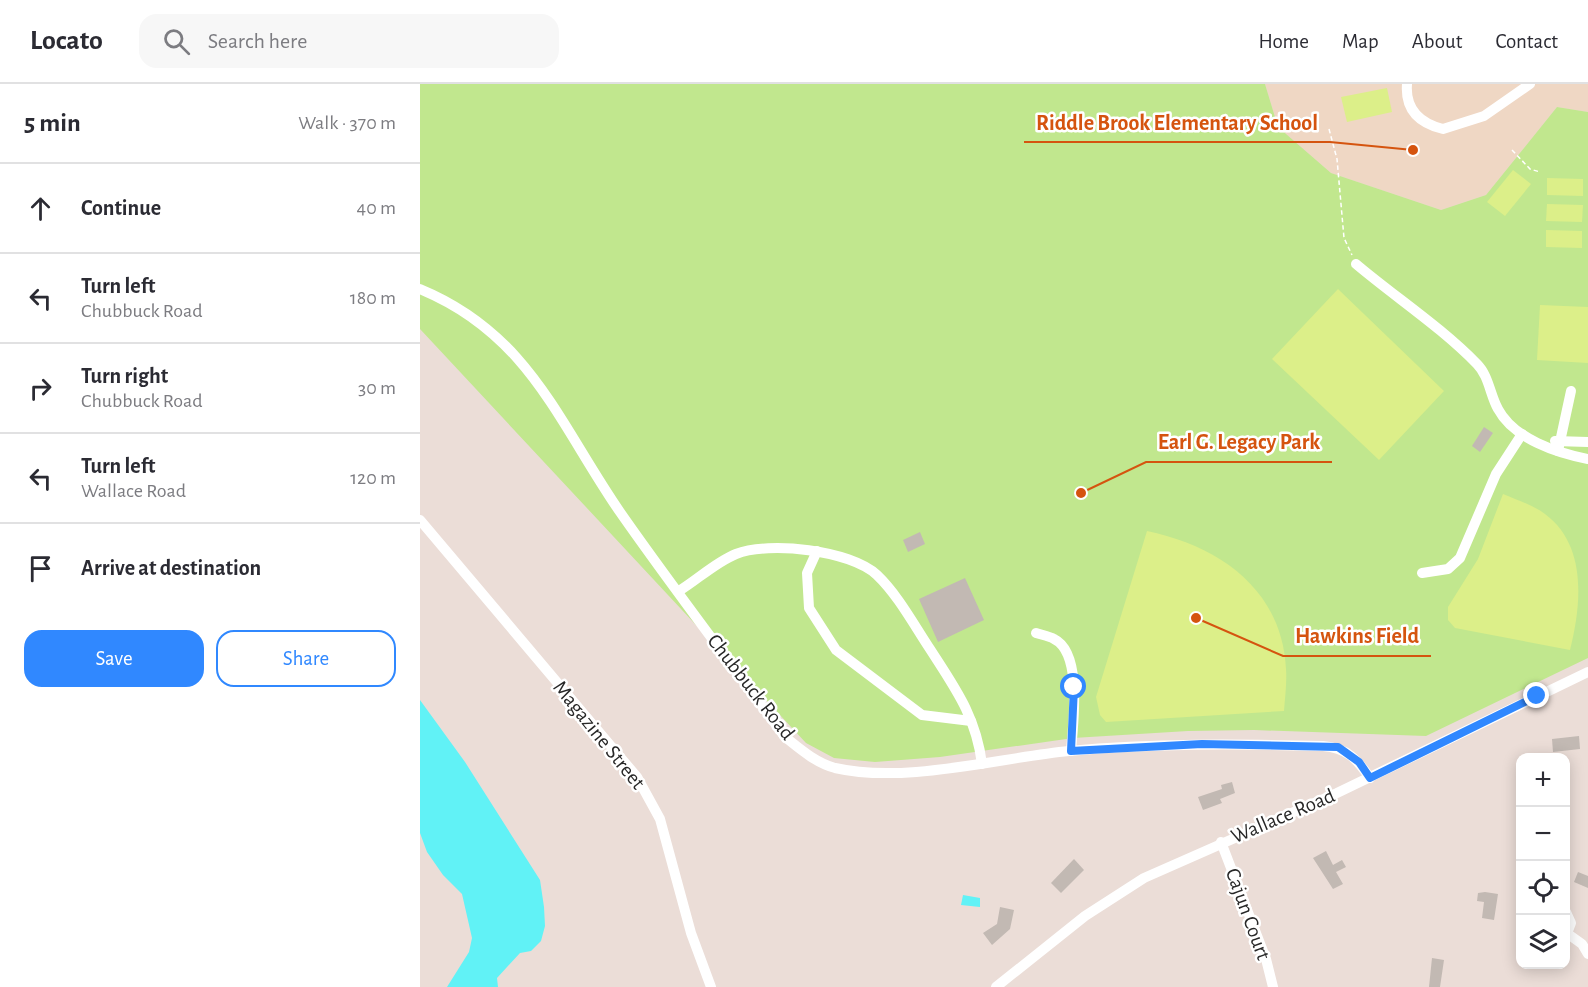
<!DOCTYPE html>
<html lang="en">
<head>
<meta charset="utf-8">
<style>
	:root { --surface:#fff; --page:#f7f7f7; --text:#2b2b33; --muted:#7c7c81; --line:#e1e1e2; --accent:#3088ff }
	body { margin:0; font-family:"Alegreya Sans",sans-serif; background:var(--page); color:var(--text) }
	.controls { position:absolute; right:18px; bottom:18px; display:grid; overflow:hidden; border-radius:12px; box-shadow:0 3px 15px #0003 }
	.controls button { width:54px; height:54px; display:grid; place-items:center; padding:0; border:0; border-bottom:2px solid var(--line); background:var(--surface); color:var(--text); font:30px sans-serif }
	.stop { position:absolute; width:18px; height:18px; margin:-14px; border:4px solid #3088ff; border-radius:50%; background:#fff }
	.stop.end { background:#3088ff; border-color:#fff; box-shadow:0 2px 6px #0008 }
	.list { margin:0; padding:0; list-style:none }
	h2 { display:flex; justify-content:space-between; align-items:center; height:78px; margin:0; padding:0 24px; font-size:26px }
	h2 small { font-size:20px; font-weight:400; color:var(--muted) }
	.list li { display:grid; grid-template-columns:39px 1fr auto; gap:18px; align-items:center; box-sizing:border-box; height:90px; padding:0 24px; border-top:2px solid var(--line) }
	.list b { display:block; font-size:22px; white-space:nowrap }
	.list p { margin:0; font-size:20px; white-space:nowrap; color:var(--muted) }
	.list em { font-size:20px; font-style:normal; color:var(--muted) }
	.actions { display:flex; gap:12px; padding:18px 24px }
	.actions a { flex:1; padding:14px 0; border:2px solid var(--accent); border-radius:18px; text-align:center; font-size:21px; color:var(--accent) }
	.actions .main { background:var(--accent); color:#fff }
	.icon { flex:none; width:33px; height:33px; fill:none; stroke:currentColor; stroke-width:2; stroke-linecap:round; stroke-linejoin:round }
	.map { position:relative; flex:none; width:1168px; height:903px; overflow:hidden }
	header { display:flex; align-items:center; gap:36px; box-sizing:border-box; height:84px; padding:0 30px; background:var(--surface); border-bottom:2px solid var(--line) }
	header strong { font-size:28px }
	nav { display:flex; gap:33px; margin-inline-start:auto; font-size:21px }
	.search { width:420px; height:54px; background:var(--page); display:flex; align-items:center; gap:15px; box-sizing:border-box; padding:0 21px; border-radius:18px; color:var(--muted); font-size:22px }
	main { display:flex }
	aside { flex:1; background:var(--surface) }
	.map>svg:first-child { display:block }
</style>
</head>
<body>
<header>
<strong>Locato</strong>
<div class="search"><svg class="icon" aria-label="search" viewBox="0 0 24 24"><circle cx="10" cy="10" r="6"/><path d="M15 15l6 6"/></svg>Search here</div>
<nav><a>Home</a><a>Map</a><a>About</a><a>Contact</a></nav>
</header>
<main>
<aside>
<h2>5 min<small>Walk · 370 m</small></h2>
<ul class="list">
<li><svg class="icon" aria-label="ahead" viewBox="0 0 24 24"><path d="M12 20V5M6 11l6-6 6 6"/></svg><div><b>Continue</b></div><em>40 m</em></li>
<li><svg class="icon" aria-label="left" viewBox="0 0 24 24"><path d="M17 20v-9H6M10 6l-5 5 5 5"/></svg><div><b>Turn left</b><p>Chubbuck Road</p></div><em>180 m</em></li>
<li><svg class="icon" aria-label="right" viewBox="0 0 24 24"><path d="M7 20v-9h11M14 6l5 5-5 5"/></svg><div><b>Turn right</b><p>Chubbuck Road</p></div><em>30 m</em></li>
<li><svg class="icon" aria-label="left" viewBox="0 0 24 24"><path d="M17 20v-9H6M10 6l-5 5 5 5"/></svg><div><b>Turn left</b><p>Wallace Road</p></div><em>120 m</em></li>
<li><svg class="icon" aria-label="arrive" viewBox="0 0 24 24"><path d="M6 21V4h12l-3 4 3 4H6"/></svg><div><b>Arrive at destination</b></div></li>
</ul>
<div class="actions"><a class="main">Save</a><a>Share</a></div>
</aside>
<div class="map">
<svg width="1168" height="903" viewBox="0 0 1168 903">
	<rect width="100%" height="100%" fill="#ebddd7"/>
	<!-- education -->
	<path fill="#efd7c4" d="M845,0H1168V28L1137,23L1066,111L1021,126L911,89L858,43Z"/>
	<!-- green -->
	<path fill="#c1e78e" d="M0,0H845L858,43L911,89L1021,126L1066,111L1137,23L1168,28V574L1006,652L834,646L768,647L653,654L520,673L455,678L414,674L386,659L0,245Z"/>
	<!-- pitch -->
	<g fill="#dcef89">
		<path d="M967,4L972,28L927,38L921,13Z"/>
		<path d="M1093,86L1111,100L1085,132L1067,118Z"/>
		<path d="M1127,94L1163,95V112L1127,111Z"/>
		<path d="M1127,120L1163,121L1162,138L1126,137Z"/>
		<path d="M1126,146L1162,147V164L1126,163Z"/>
		<path d="M918,205L1024,307L959,376L852,275Z"/>
		<path d="M1120,221L1168,223V279L1117,276Z"/>
		<path d="M1083,410C1097,416 1113,421 1125,430C1168,462 1161,522 1150,566L1035,544L1028,536V523L1058,475Z"/>
		<path d="M727,447C799,462 862,505 866,585C867,599 865,613 864,627L686,638L680,631L676,613Z"/>
	</g>
	<!-- water -->
	<g fill="#61f2f6">
		<path d="M0,616L45,678L120,796L124,823L125,842L121,857L111,867L100,869L77,894L78,903H27L49,868L52,854L42,810L23,791L7,768L0,749Z"/>
		<path d="M543,811L560,814V823L541,821Z"/>
	</g>
	<!-- building -->
	<g fill="#c2b9b3">
		<path d="M1064,343L1073,349L1060,368L1052,362Z"/>
		<path d="M500,448L505,460L488,468L483,456Z"/>
		<path d="M545,494L564,536L518,558L499,515Z"/>
		<path d="M1159,652L1160,665L1133,668L1132,655Z"/>
		<path d="M812,698L815,709L800,715L802,719L783,726L778,713L802,705L801,701Z"/>
		<path d="M906,767L913,781L922,776L926,783L916,788L923,800L913,805L893,774Z"/>
		<path d="M654,775L664,786L641,809L631,799Z"/>
		<path d="M1158,788L1168,792V804L1154,798Z"/>
		<path d="M1065,808L1078,810L1074,836L1062,834L1064,818L1057,817L1058,809Z"/>
		<path d="M580,823L594,826L590,845L572,861L563,849L577,840Z"/>
		<path d="M1012,874L1024,876L1020,903H1009Z"/>
	</g>
	<g fill="none" stroke-linecap="round" stroke-linejoin="round">
		<!-- path -->
		<g stroke="#fff" stroke-width="1.5" stroke-dasharray="4.5 3" stroke-linecap="butt">
			<path d="M909,45L917,75L924,154L932,171"/>
			<path d="M1092,66L1110,85L1120,88"/>
		</g>
		<!-- minor -->
		<g stroke="#fff" stroke-width="10">
			<path d="M987,0C985,25 999,39 1023,45L1064,32L1110,0"/>
			<path d="M936,180C975,213 1021,243 1057,280C1069,292 1070,311 1078,325C1094,355 1137,369 1168,375"/>
			<path d="M0,205C109,250 138,338 200,428C253,504 310,578 365,653C380,665 396,679 415,684C486,700 577,674 649,667C734,659 819,660 903,662C927,664 937,675 950,694"/>
			<path d="M1135,357L1168,358"/>
			<path d="M1138,367L1151,307"/>
			<path d="M0,436L217,693L240,735L271,849L291,903"/>
			<path d="M397,467L387,489L389,524L416,566L502,631L551,637"/>
			<path d="M1002,489L1028,485L1040,474L1076,390L1102,350"/>
			<path d="M259,507C277,496 296,478 316,470C349,457 430,466 457,491C478,511 494,541 510,565C535,604 556,632 562,680"/>
			<path d="M616,549C622,551 629,552 634,555C663,569 653,640 651,667"/>
			<path d="M801,758L846,875L853,903"/>
			<path d="M1146,828L1151,839L1146,852"/>
			<path d="M1148,850L1162,860L1168,870"/>
			<path d="M576,903L665,832L724,794L917,709L1168,588"/>
		</g>
	</g>
	<g fill="none" stroke-linecap="round" stroke-linejoin="round">
		<!-- route -->
		<path stroke="#3088ff" stroke-width="8" d="M654,603L651,667L782,660L918,663L939,678L950,694L1117,612"/>
	</g>
	<g text-anchor="middle" dominant-baseline="central" stroke-width="5" stroke-linejoin="round" paint-order="stroke">
		<!-- street labels -->
		<g font-size="21" fill="#272727" stroke="#fff">
			<text transform="translate(331 603) rotate(52)">Chubbuck Road</text>
			<text transform="translate(179 651) rotate(51)">Magazine Street</text>
			<text transform="translate(863 732) rotate(-23)">Wallace Road</text>
			<text transform="translate(828 830) rotate(70)">Cajun Court</text>
		</g>
	</g>
	<!-- callouts -->
	<path fill="none" stroke="#d5540f" stroke-width="2" d="M993 66L910 58H604M661 409L726 378H912M776 534L863 572H1011"/>
	<g fill="#d5540f" stroke="#fff" stroke-width="2">
		<circle cx="993" cy="66" r="6"/>
		<circle cx="661" cy="409" r="6"/>
		<circle cx="776" cy="534" r="6"/>
	</g>
	<g font-size="22" text-anchor="middle" font-weight="bold" fill="#d5540f" stroke="#fff" stroke-width="5" stroke-linejoin="round" paint-order="stroke">
		<text x="757" y="46">Riddle Brook Elementary School</text>
		<text x="819" y="365">Earl G. Legacy Park</text>
		<text x="937" y="559">Hawkins Field</text>
	</g>
</svg>
<div class="controls">
<button>+</button>
<button>−</button>
<button><svg class="icon" aria-label="locate" viewBox="0 0 24 24"><circle cx="12" cy="12" r="6"/><path d="M12 2v4M12 18v4M2 12h4M18 12h4"/></svg></button>
<button><svg class="icon" aria-label="layers" viewBox="0 0 24 24"><path d="M12 4l9 5-9 5-9-5zM3 14l9 5 9-5"/></svg></button>
</div>
<div class="stop" style="left:654px;top:603px"></div>
<div class="stop end" style="left:1117px;top:612px"></div>
</div>
</main>
</body>
</html>
